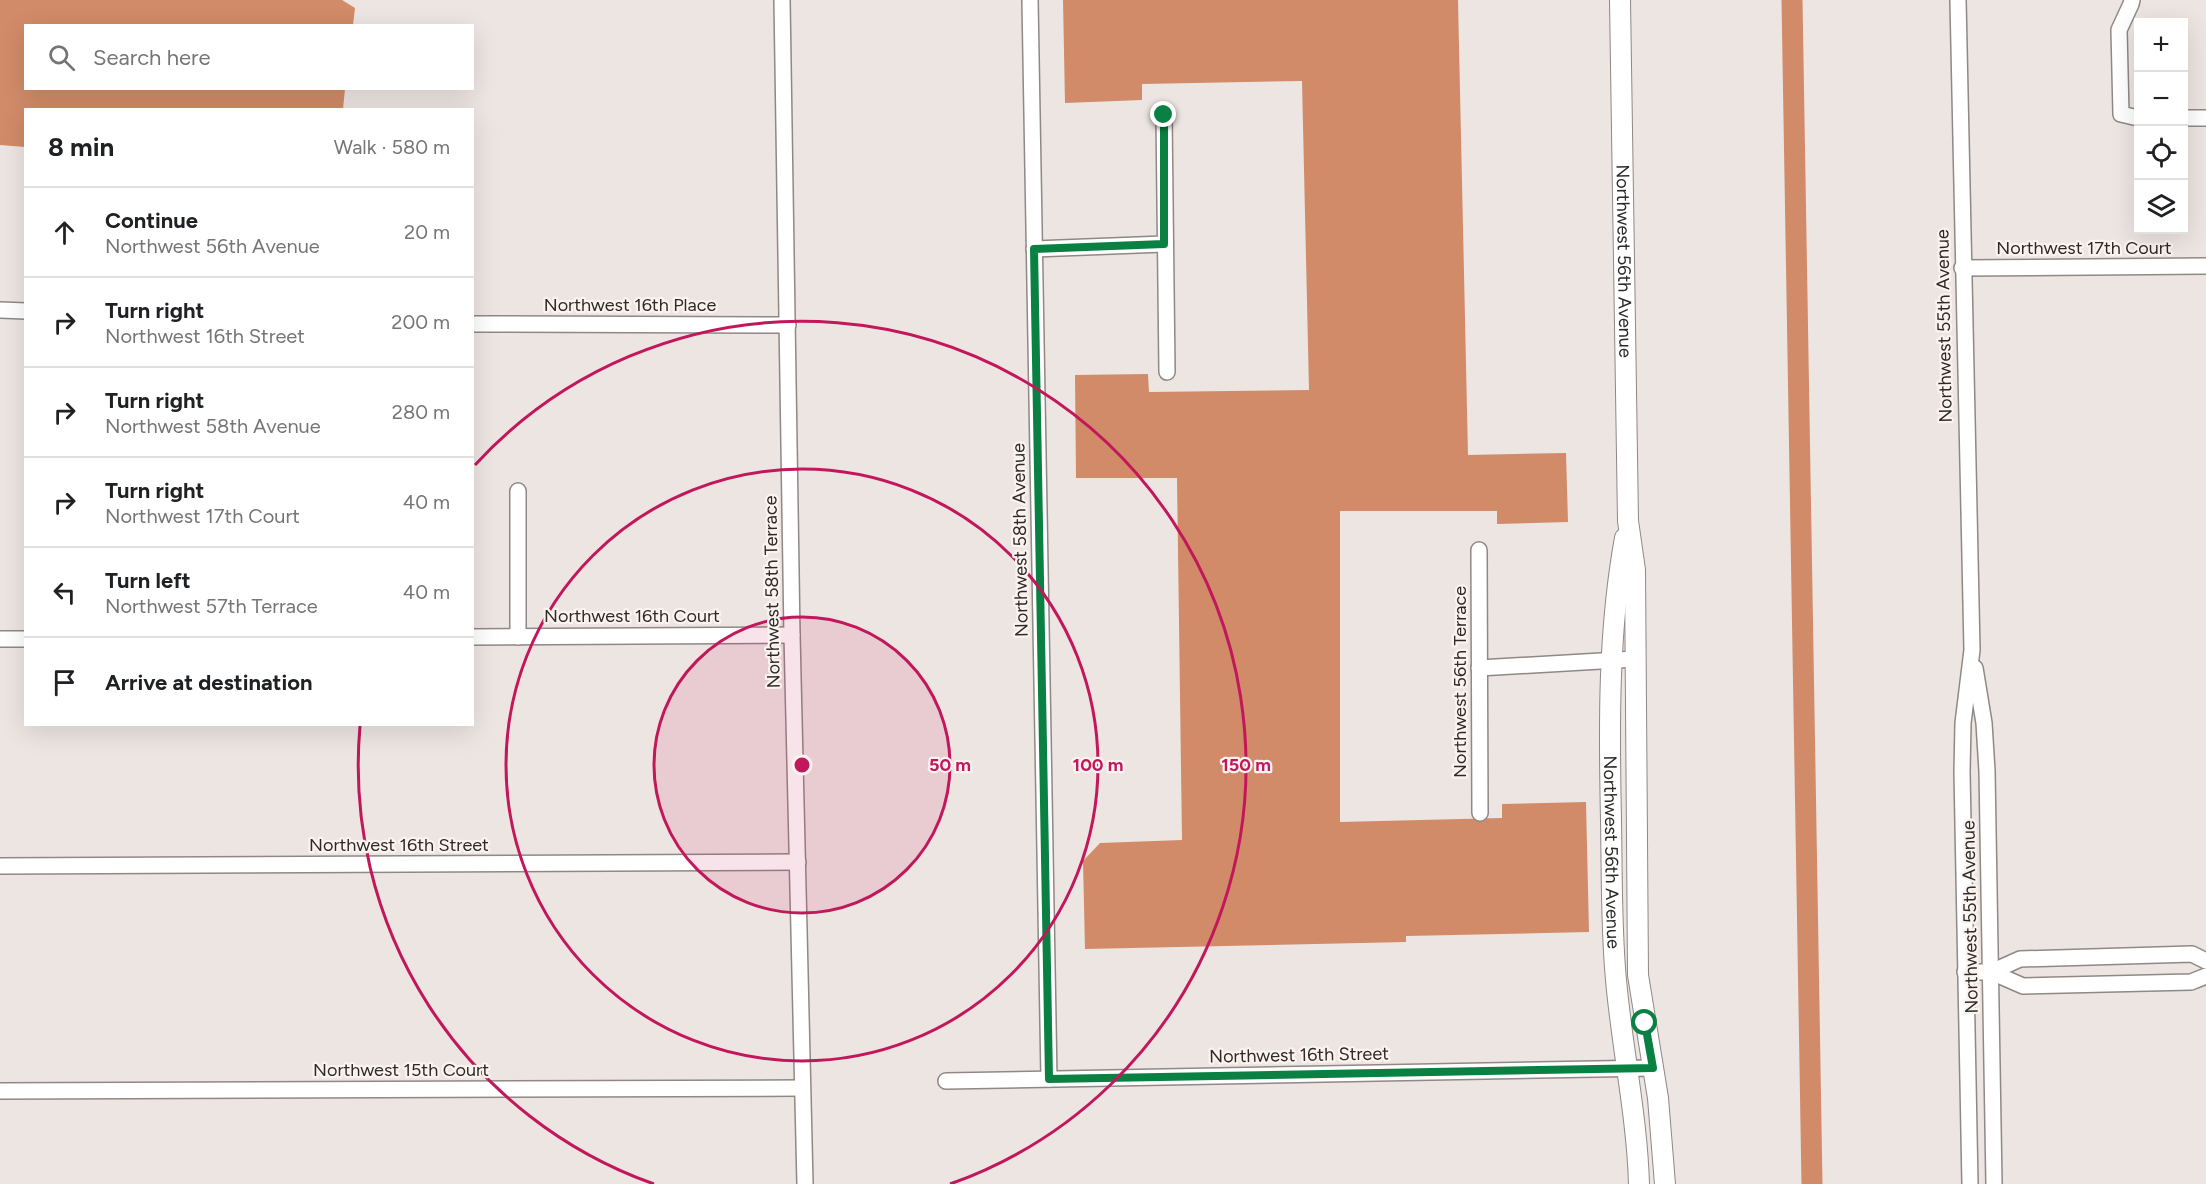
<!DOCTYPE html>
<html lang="en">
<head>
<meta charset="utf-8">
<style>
	:root { --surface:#fff; --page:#f2f2f2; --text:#202124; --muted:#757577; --line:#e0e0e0 }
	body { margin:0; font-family:Figtree,sans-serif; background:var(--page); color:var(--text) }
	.controls { position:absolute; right:18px; top:18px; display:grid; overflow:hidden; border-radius:0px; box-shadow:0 6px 24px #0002 }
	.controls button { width:54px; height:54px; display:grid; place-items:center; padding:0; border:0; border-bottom:2px solid var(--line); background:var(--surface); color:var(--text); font:30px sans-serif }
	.stop { position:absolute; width:18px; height:18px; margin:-14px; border:4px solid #0b8043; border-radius:50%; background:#fff }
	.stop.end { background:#0b8043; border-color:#fff; box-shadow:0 2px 6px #0008 }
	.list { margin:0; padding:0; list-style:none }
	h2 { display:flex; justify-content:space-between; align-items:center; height:78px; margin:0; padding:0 24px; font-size:26px }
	h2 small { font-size:20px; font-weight:400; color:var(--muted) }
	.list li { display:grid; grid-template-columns:39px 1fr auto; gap:18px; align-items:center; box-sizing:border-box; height:90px; padding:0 24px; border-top:2px solid var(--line) }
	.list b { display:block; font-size:22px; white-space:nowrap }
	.list p { margin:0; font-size:20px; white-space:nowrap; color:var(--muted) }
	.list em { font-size:20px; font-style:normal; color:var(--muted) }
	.icon { flex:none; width:33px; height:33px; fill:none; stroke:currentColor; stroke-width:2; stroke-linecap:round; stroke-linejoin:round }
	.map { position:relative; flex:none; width:2206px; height:1184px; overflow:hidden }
	.search { position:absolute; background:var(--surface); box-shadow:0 6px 24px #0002; left:24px; top:24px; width:450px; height:66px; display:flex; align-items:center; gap:15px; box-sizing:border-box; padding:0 21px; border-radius:0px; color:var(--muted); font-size:22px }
	.panel { position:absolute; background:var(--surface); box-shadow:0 6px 24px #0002; left:24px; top:108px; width:450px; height:618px; border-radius:0px }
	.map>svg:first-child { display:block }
</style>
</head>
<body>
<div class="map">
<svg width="2206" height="1184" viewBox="0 0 2206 1184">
	<rect width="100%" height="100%" fill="#ede5e2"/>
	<!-- water -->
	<g fill="#d18b68">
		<path d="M0,0H342L355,8L353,25L26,26V88L345,89L343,109L26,110L25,147L0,145Z"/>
		<path d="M1063,0H1458L1468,455L1566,453L1568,522L1497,524V511H1340V822L1502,818V804L1586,802L1589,932L1406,936V942L1085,949L1083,861L1100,843L1182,840L1177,478H1076L1075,375L1148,374L1149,392L1309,390L1302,81L1142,84V100L1065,103Z"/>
	</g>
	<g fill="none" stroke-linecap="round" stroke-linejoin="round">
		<!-- canal -->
		<path stroke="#d18b68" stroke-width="21" d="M1792,0L1812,1184"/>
		<!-- minor casing -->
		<g stroke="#8f8885" stroke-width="18">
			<g id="minor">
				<path d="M782,0L792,635L805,1184"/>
				<path d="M1030,0L1049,1079"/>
				<path d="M1958,0L1972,650L1963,723L1962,772L1970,1184"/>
				<path d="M2132,0L2131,4L2119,30L2121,114L2138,118"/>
				<path d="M1164,115L1167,372"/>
				<path d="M2184,118H2206"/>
				<path d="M1034,249L1164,244"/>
				<path d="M1962,268L2206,266"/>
				<path d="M0,310L26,311"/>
				<path d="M472,324L788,325"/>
				<path d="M518,491V637"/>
				<path d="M1479,550L1480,813"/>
				<path d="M472,637L792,635"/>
				<path d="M0,639H26"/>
				<path d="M1479,668L1635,659"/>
				<path d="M1975,668L1984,723L1987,771L1994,1184"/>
				<path d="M0,866L798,862"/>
				<path d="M1965,972H1991L2023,986L2191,982L2206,976"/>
				<path d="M1991,972L2020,959L2192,954L2206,961"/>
				<path d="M946,1081L1653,1068"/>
				<path d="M0,1091L802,1088"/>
			</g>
		</g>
		<!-- tertiary casing -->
		<g stroke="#8f8885" stroke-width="22">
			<g id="tertiary">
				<path id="s1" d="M1620,0L1628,521L1635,570L1638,975L1658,1098L1665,1184"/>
				<path id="s2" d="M1625,538C1608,631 1609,726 1611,820C1612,873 1611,927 1616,980C1622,1048 1637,1116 1639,1184"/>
			</g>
		</g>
		<!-- minor -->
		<use href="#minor" stroke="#fff" stroke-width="15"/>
		<!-- tertiary -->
		<use href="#tertiary" stroke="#fff" stroke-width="20"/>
	</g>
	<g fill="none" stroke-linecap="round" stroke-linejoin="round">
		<!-- route -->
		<path stroke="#0b8043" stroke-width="8" d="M1164,115V244L1034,249L1049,1079L1653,1068L1645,1023"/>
	</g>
	<!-- distance rings -->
	<circle cx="802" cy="765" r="148" fill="#c2185b" fill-opacity=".12"/>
	<g fill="none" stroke="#c2185b" stroke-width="3">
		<circle cx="802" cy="765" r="148"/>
		<circle cx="802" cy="765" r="296"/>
		<path d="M654 1184A444 444 0 0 1 360 726M475 465A444 444 0 1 1 950 1184"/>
	</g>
	<g text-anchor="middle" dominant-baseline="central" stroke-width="4.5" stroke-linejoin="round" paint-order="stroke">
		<!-- street labels -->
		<g font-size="18" fill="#2c2a28" stroke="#fbf3ef">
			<text x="2084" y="248">Northwest 17th Court</text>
			<text stroke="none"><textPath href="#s1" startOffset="261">Northwest 56th Avenue</textPath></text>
			<text x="630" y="305">Northwest 16th Place</text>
			<text transform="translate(1944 326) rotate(-91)">Northwest 55th Avenue</text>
			<text transform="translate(1020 540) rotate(-91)">Northwest 58th Avenue</text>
			<text transform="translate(772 592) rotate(-91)">Northwest 58th Terrace</text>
			<text x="632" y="616">Northwest 16th Court</text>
			<text transform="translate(1460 682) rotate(-90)">Northwest 56th Terrace</text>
			<text x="399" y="845">Northwest 16th Street</text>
			<text stroke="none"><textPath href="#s2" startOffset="315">Northwest 56th Avenue</textPath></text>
			<text transform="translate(1970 917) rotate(-91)">Northwest 55th Avenue</text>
			<text transform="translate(1299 1055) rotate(-1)">Northwest 16th Street</text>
			<text x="401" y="1070">Northwest 15th Court</text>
		</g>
	</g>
	<circle cx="802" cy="765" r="9" fill="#c2185b" stroke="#fbf3ef" stroke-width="3"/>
	<g font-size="18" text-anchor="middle" font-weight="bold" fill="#c2185b" stroke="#fbf3ef" stroke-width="4.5" stroke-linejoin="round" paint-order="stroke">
		<text x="950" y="771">50 m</text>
		<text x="1098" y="771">100 m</text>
		<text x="1246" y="771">150 m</text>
	</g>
</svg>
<div class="controls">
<button>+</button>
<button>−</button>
<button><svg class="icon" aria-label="locate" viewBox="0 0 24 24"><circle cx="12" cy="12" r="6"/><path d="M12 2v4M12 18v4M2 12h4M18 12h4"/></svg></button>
<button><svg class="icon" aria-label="layers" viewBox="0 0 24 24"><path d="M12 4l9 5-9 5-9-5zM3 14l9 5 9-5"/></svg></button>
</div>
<div class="stop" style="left:1645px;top:1023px"></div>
<div class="stop end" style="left:1164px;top:115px"></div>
<div class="search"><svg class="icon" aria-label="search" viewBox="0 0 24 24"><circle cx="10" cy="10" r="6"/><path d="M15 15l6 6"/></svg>Search here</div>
<section class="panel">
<h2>8 min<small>Walk · 580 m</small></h2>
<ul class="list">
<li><svg class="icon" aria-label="ahead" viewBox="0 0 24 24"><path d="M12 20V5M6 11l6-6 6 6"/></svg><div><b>Continue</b><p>Northwest 56th Avenue</p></div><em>20 m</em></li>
<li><svg class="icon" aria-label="right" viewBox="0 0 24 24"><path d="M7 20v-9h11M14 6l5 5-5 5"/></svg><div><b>Turn right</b><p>Northwest 16th Street</p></div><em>200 m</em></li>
<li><svg class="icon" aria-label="right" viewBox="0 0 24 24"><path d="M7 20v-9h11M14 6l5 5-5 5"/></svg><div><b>Turn right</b><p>Northwest 58th Avenue</p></div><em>280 m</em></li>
<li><svg class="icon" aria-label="right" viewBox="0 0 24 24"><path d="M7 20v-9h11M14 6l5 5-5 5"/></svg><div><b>Turn right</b><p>Northwest 17th Court</p></div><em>40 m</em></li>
<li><svg class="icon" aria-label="left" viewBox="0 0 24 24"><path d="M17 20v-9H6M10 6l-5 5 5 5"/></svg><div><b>Turn left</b><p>Northwest 57th Terrace</p></div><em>40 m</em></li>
<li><svg class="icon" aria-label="arrive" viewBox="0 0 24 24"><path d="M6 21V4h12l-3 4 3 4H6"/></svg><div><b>Arrive at destination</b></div></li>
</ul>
</section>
</div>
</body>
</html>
